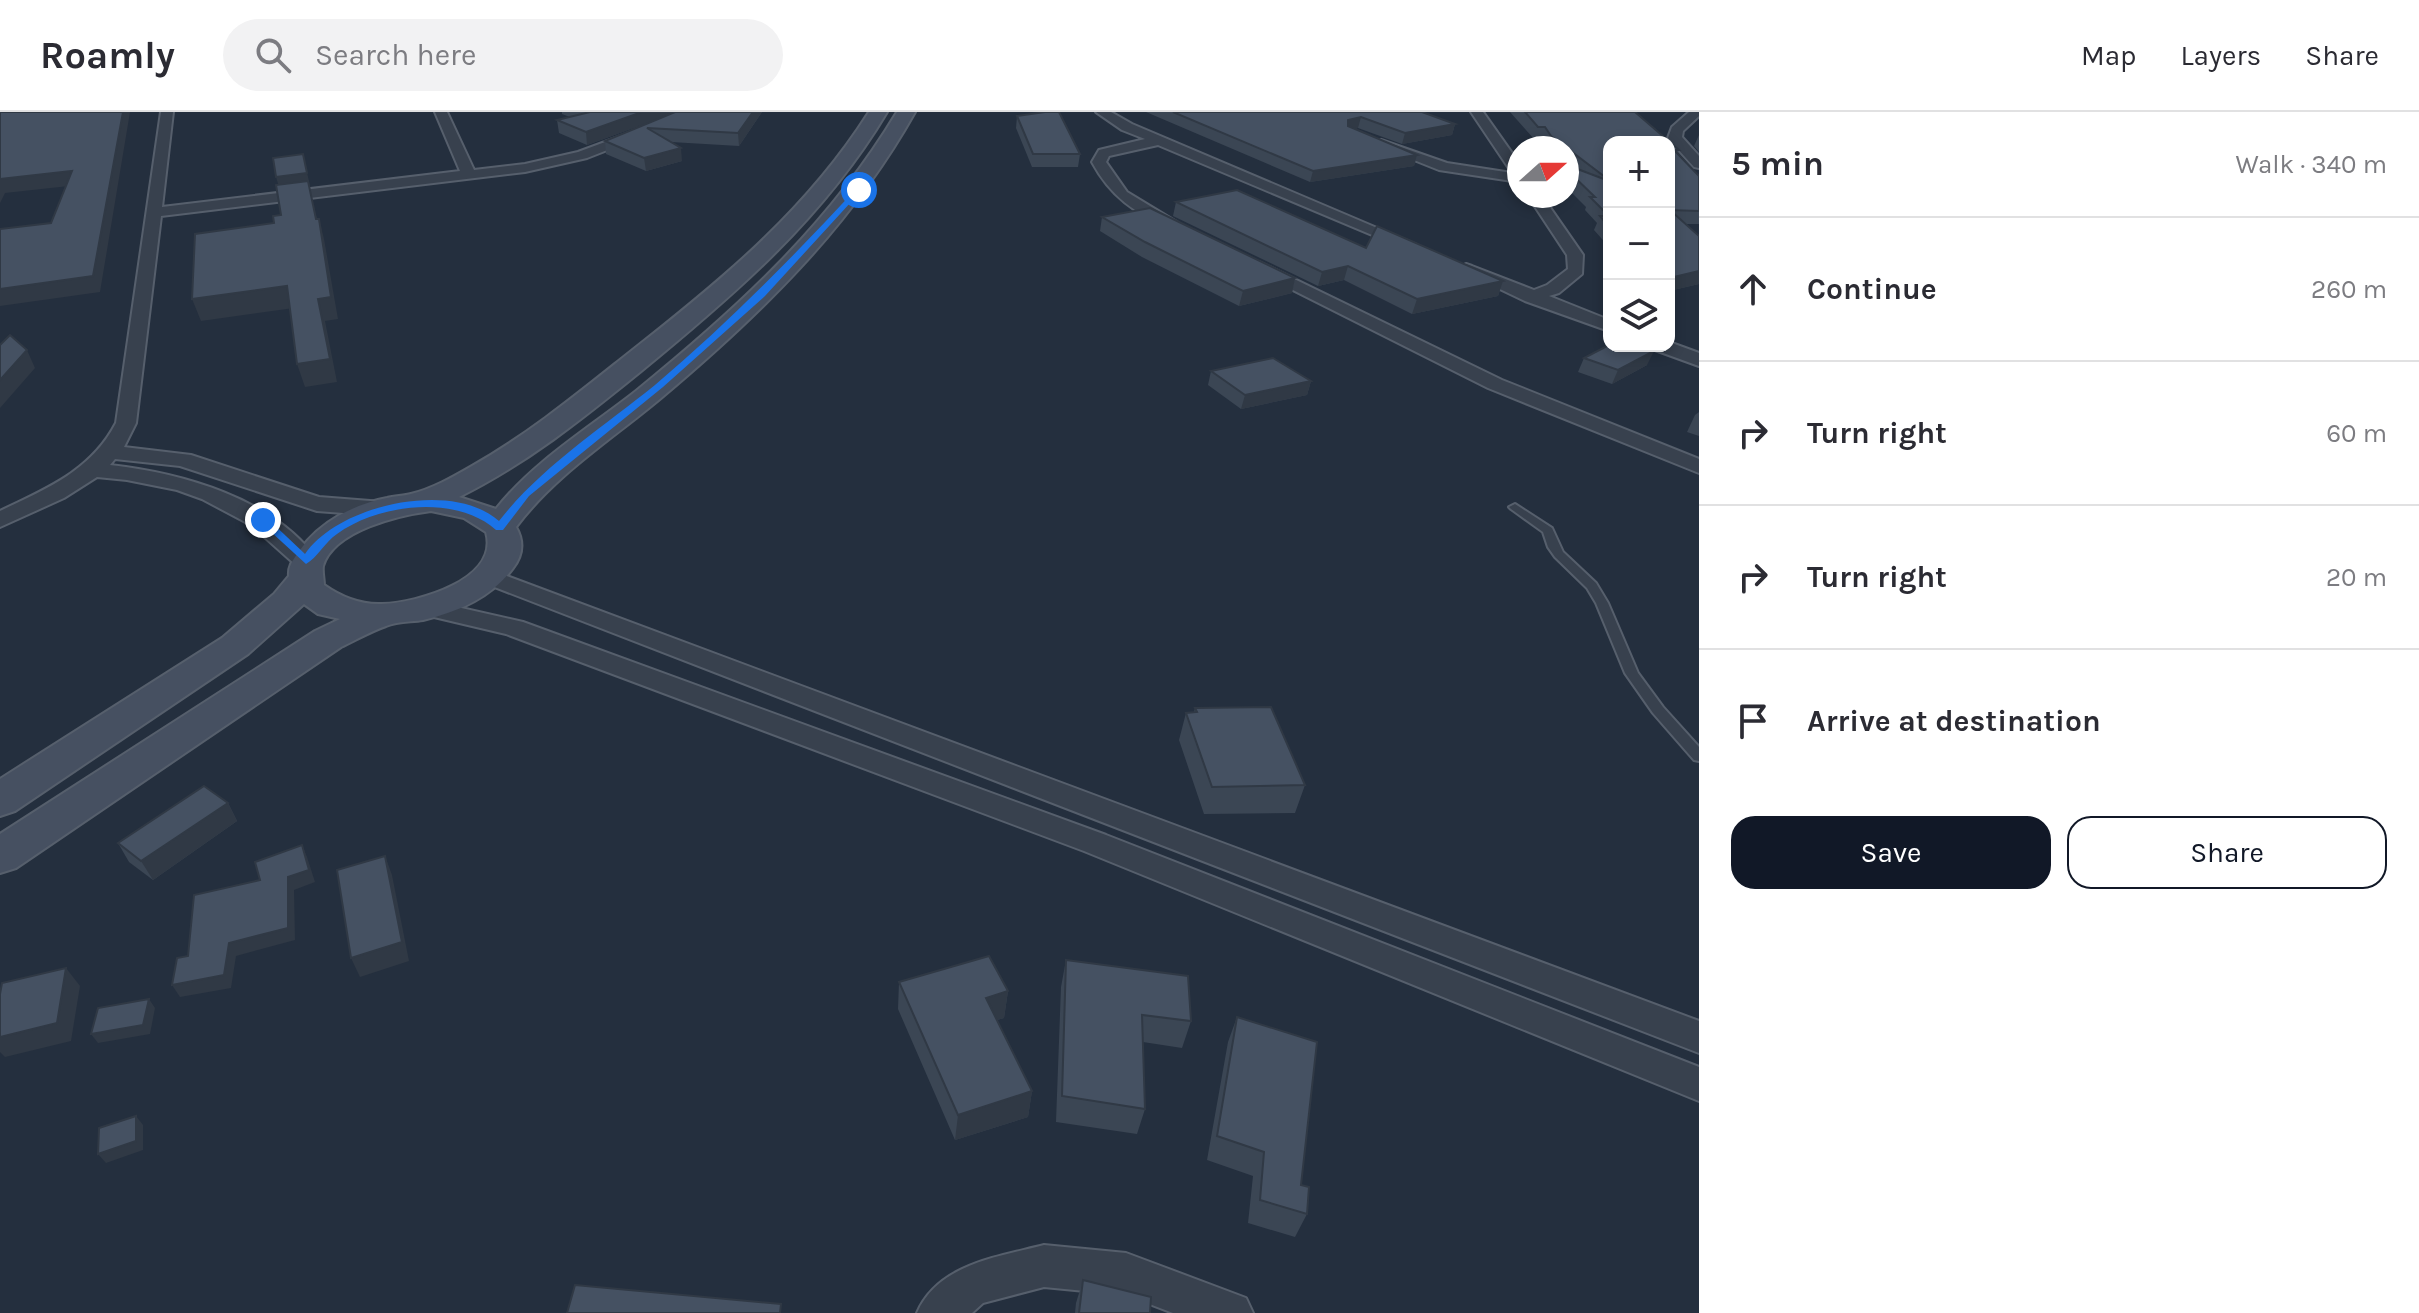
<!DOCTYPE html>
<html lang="en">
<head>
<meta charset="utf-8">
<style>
	:root { --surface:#fff; --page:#f2f2f3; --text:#2b2b33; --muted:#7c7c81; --line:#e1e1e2; --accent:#111827 }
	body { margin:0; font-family:Karla,sans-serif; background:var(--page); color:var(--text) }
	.controls { position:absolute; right:24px; top:24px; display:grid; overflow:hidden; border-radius:16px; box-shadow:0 4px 12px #0003 }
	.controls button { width:72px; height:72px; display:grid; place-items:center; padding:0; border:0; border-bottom:2px solid var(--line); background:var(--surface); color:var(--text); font:40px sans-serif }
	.compass { position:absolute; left:1507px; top:24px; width:72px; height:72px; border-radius:50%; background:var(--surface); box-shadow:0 4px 12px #0003; rotate:69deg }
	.stop { position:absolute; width:24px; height:24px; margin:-18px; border:6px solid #1a73e8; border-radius:50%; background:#fff }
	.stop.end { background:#1a73e8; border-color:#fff; box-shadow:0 2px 8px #0008 }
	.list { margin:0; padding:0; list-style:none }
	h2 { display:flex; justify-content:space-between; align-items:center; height:104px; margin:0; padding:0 32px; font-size:34px }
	h2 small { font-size:26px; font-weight:400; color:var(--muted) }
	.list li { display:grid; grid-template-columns:52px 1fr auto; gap:24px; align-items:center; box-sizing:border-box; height:144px; padding:0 32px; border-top:2px solid var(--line) }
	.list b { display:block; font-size:30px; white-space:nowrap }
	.list em { font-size:26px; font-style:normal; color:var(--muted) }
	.actions { display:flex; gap:16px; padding:24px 32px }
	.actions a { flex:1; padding:18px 0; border:2px solid var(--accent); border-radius:24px; text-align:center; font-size:28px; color:var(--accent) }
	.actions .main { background:var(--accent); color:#fff }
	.icon { flex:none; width:44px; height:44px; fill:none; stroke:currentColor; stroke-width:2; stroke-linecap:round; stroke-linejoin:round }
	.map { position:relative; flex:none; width:1699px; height:1201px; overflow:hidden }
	header { display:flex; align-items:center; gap:48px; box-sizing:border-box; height:112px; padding:0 40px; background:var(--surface); border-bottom:2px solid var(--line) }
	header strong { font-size:38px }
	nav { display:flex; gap:44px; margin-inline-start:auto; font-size:28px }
	.search { width:560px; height:72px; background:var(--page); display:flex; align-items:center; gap:20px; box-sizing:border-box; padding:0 28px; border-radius:44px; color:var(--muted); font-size:30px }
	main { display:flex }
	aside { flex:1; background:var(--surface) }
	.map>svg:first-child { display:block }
</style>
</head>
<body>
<header>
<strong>Roamly</strong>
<div class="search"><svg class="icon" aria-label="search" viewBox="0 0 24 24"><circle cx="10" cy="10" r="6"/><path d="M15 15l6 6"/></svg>Search here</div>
<nav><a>Map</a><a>Layers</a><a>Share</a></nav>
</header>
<main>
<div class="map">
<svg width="1699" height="1201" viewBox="0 0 1699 1201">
	<rect width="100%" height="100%" fill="#242f3e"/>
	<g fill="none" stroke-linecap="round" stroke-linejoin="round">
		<!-- lane casing -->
		<g stroke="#565f6c" stroke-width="4">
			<path id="lane" d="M1515,392L1552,416L1563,440L1596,471L1608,491L1638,561L1663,595L1699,635V649L1694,648L1653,601L1625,561L1596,491L1587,476L1555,445L1548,435L1543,420L1511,397L1509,395Z"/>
		</g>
		<!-- street casing -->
		<g stroke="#565f6c" stroke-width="4">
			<g id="street">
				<path d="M161,0H173L162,95L460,59L435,0H447L474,58L525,52L578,40L686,0H704L587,46L525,60L161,104L136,311L124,335L191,343L319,385L383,390L391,392L394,397L391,402L383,404L317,399L180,354L115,347L110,353C181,361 274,386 318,449L315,454H297L251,413L202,387L177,378L127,368L97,365L64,386L0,415V399C46,377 91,359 116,311Z"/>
				<path d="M1096,0H1111L1132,12L1417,133L1409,138L1403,136L1158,33L1109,44L1106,50L1127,80L1183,114L1175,119L1170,117C1134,100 1111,85 1092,50L1099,38L1145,27L1122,18Z"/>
				<path d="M1471,0H1483L1519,51V70L1439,58L1374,32L1381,28L1447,51L1512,61Z"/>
				<path d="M1689,0H1699V4L1683,19L1682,25L1699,44V56L1694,55L1668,26L1672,15Z"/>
				<path d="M1528,84H1542L1583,143L1582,162L1559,181L1549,184L1609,208V219L1525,189L1458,157L1466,152L1472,154L1534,178L1547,173L1568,157L1567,143Z"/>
				<path d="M1259,150L1502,268L1699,347V361L1488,276L1253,158L1251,155Z"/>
				<path d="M1669,230L1699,241V254L1655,238L1653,234H1669Z"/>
				<path d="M488,457L1699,909V941L479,469L476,464L479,459Z"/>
				<path d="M426,488L523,510L1106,723L1699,955V989L1084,739L506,522L417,501L413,496L417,491Z"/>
				<path d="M1044,1133L1126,1141L1246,1186L1253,1201H1173L1126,1183L1044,1175L983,1191L972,1201H917C938,1152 998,1145 1044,1133Z"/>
			</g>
		</g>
		<!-- secondary casing -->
		<g stroke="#565f6c" stroke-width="4">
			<path id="secondary" d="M869,0H887C824,106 734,183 640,260C582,307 526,352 459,385L496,397C534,349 589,316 636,279C737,197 830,112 897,0H915C851,114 761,202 661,286C612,327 555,363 516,415C524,429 523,443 513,456C492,485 458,500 423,508C411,510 398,509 386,514C371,519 356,528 341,535L16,756L0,761V722L315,519L340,507L318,502L304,492L248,542L15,699L0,704V667L222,526L274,482L289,464C288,453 294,447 300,438C320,410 354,392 387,386C395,384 403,384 411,382C432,377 453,365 472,354C527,323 576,283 625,244C717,172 806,100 869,0ZM431,399L464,406L486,420C500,468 417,491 382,492C361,493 341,485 324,473C324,468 322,459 323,454C334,418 400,403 431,399Z"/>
		</g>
		<!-- lane -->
		<use href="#lane" fill="#38414e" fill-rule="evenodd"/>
		<!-- street -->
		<use href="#street" fill="#38414e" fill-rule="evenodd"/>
		<!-- secondary -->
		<use href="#secondary" fill="#465061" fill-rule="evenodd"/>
	</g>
	<!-- wall -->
	<g fill="#3b4654">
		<path d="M562,0H762L739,34L671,30L682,49L646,59L606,42L605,29L647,11L587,33L559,21L557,8L570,5L562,2Z"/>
		<path d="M1146,0H1422L1455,12L1452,23L1402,32L1358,16L1355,17L1417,43L1414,54L1310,70Z"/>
		<path d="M1510,0H1635L1679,38L1677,42L1699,64V112H1686L1699,124V172L1669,179V30H1609V135L1594,118L1597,111L1585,98L1586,95L1567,76V53L1569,54L1567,52V36H1546L1541,27H1534Z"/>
		<path d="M1017,4L1080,42L1078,55H1032L1016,16Z"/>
		<path d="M1699,23V40L1694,34Z"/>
		<path d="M1176,90L1366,136L1503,169L1498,184L1412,202L1344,168L1318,174L1173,104Z"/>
		<path d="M1102,105L1295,166L1292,181L1239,194L1142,145L1100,119Z"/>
		<path d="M1584,246L1647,253L1612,272L1578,260Z"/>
		<path d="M1211,259L1311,269L1307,283L1241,297L1208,273Z"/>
		<path d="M1699,300V324L1687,320L1695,303Z"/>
		<path d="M1195,596L1305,673L1295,701L1204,702L1179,628L1186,601L1194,600Z"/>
		<path d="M228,691L237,709L153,768L129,750L118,731Z"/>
		<path d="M1066,848L1191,909L1182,936L1143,930L1145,997L1137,1022L1056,1010L1061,875Z"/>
		<path d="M899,870L1008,879L1004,906L997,908L1032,979L1028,1005L955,1028L898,897Z"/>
		<path d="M1237,905L1301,1073L1307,1102L1295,1125L1248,1111L1253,1064L1207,1048L1228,930Z"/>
		<path d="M1083,1168L1150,1201H1075L1076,1191Z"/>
	</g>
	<!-- shaded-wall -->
	<g fill="#303945">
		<path d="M123,0H130L100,180L0,194V177L93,164Z"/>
		<path d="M642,0H677L587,33L586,20Z"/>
		<path d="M753,0H762L739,34L738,21Z"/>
		<path d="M1361,5L1358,16L1345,19L1348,8Z"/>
		<path d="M1455,12L1452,23L1402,32L1405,21Z"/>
		<path d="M681,36L682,49L646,59L644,46Z"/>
		<path d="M303,42L310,74H309L322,128L280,78L276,65Z"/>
		<path d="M1417,43L1414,54L1310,70L1313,59Z"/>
		<path d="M72,59L78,73L5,81L0,91V67Z"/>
		<path d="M319,107L324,127L338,207L325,209L337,270L305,275L297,252L318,187Z"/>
		<path d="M1348,154L1344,168L1318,174L1322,160Z"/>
		<path d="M1699,159V172L1669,179V175L1674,165Z"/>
		<path d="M1295,166L1292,181L1239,194L1243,179Z"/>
		<path d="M1503,169L1498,184L1412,202L1417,187Z"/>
		<path d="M287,174L294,196L201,209L192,187Z"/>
		<path d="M27,238L35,256L0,296V268Z"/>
		<path d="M1654,239L1647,253L1612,272L1618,258Z"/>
		<path d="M1311,269L1307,283L1241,297L1245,283Z"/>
		<path d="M228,691L237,709L153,768L141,749Z"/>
		<path d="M302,733L307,745L315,770L294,778L295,828L236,844L231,876L180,885L172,873L229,831L288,765Z"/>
		<path d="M385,744L392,763L409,849L360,865L351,846Z"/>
		<path d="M66,856L80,874L71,929L5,945L0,940V925Z"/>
		<path d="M1008,879L1004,906L982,912L986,886Z"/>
		<path d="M149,887L155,896L150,922L98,931L91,922Z"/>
		<path d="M1032,979L1028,1005L955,1028L958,1003Z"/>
		<path d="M136,1004L143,1013V1038L106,1051L98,1042Z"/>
	</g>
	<!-- building -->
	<g fill="#455162" stroke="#303945" stroke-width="2">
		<path d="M0,0H123L93,164L0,177V117L51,111L72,59L0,67Z"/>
		<path d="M590,0H642L586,20L557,8Z"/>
		<path d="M675,0H753L738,21L647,16L681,36L644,46L605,29Z"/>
		<path d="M1045,0H1059L1080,42H1033L1017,4Z"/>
		<path d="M1173,0H1422L1455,12L1405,21L1361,5L1348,8V14L1417,43L1313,59Z"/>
		<path d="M1525,0H1635L1679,38H1674L1699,64V99L1670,98L1699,124V159L1674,165L1669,164V30H1609V68L1551,24L1545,15H1538Z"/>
		<path d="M303,42L307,61L276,65L273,46Z"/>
		<path d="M1567,53L1609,69V104L1590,85H1595L1567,58Z"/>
		<path d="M308,69L316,107H319L331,185L318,187L330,247L297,252L287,174L192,187L195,122L274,111L273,104L281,103L276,73Z"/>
		<path d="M1237,78L1366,136L1377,114L1503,169L1417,187L1348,154L1322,160L1176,90Z"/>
		<path d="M1150,96L1295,166L1243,179L1145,130L1102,105Z"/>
		<path d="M1600,104H1609V115Z"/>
		<path d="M10,223L27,238L0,268V233Z"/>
		<path d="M1609,233V234H1641L1654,239L1618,258L1584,246Z"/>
		<path d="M1273,246L1311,269L1245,283L1211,259Z"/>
		<path d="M1271,595L1305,673L1212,675L1186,601L1197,600L1195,596Z"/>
		<path d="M204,674L228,691L141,749L118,731Z"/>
		<path d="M302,733L309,758L288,765V816L229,831L224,863L172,873L177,846L188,844L194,783L260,768L255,750Z"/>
		<path d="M385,744L402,830L351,846L337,758Z"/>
		<path d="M989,844L1008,879L986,886L1032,979L958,1003L899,870Z"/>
		<path d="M1066,848L1188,864L1191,909L1142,903L1145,997L1062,984Z"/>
		<path d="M66,856L57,911L0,925V882L2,871Z"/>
		<path d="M149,887L143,913L91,922L98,896Z"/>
		<path d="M1237,905L1317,930L1301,1073L1309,1075L1307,1102L1260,1088L1264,1040L1217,1024Z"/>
		<path d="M136,1004V1029L98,1042L99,1016Z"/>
		<path d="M1083,1168L1151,1185L1150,1201H1079Z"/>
		<path d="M575,1173L781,1192L780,1201H567Z"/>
	</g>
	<!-- route -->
	<path fill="#1a73e8" d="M856,77L862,78L765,184L663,275L529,384L503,418H496C456,382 378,392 337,422C325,430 317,446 306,452L258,408L267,406L305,442C338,393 452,367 499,409C541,355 602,316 655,273C727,212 792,146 856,77Z"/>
</svg>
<div class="controls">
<button>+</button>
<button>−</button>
<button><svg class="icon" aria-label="layers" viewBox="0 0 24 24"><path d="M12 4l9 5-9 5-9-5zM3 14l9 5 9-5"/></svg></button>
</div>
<svg class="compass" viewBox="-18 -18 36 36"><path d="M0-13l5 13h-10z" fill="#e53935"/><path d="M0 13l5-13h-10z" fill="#7c7c81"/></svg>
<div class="stop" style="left:859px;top:78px"></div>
<div class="stop end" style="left:263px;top:408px"></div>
</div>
<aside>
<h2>5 min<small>Walk · 340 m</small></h2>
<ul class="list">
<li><svg class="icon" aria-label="ahead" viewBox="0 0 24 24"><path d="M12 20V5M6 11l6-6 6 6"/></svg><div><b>Continue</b></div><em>260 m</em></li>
<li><svg class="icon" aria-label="right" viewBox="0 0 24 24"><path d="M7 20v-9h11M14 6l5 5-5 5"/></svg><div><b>Turn right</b></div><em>60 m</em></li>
<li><svg class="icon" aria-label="right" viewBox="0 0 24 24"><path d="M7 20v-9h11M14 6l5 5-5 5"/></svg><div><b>Turn right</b></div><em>20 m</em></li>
<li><svg class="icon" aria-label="arrive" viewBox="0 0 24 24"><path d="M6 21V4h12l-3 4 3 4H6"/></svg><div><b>Arrive at destination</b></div></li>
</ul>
<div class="actions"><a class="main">Save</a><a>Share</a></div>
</aside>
</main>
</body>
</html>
